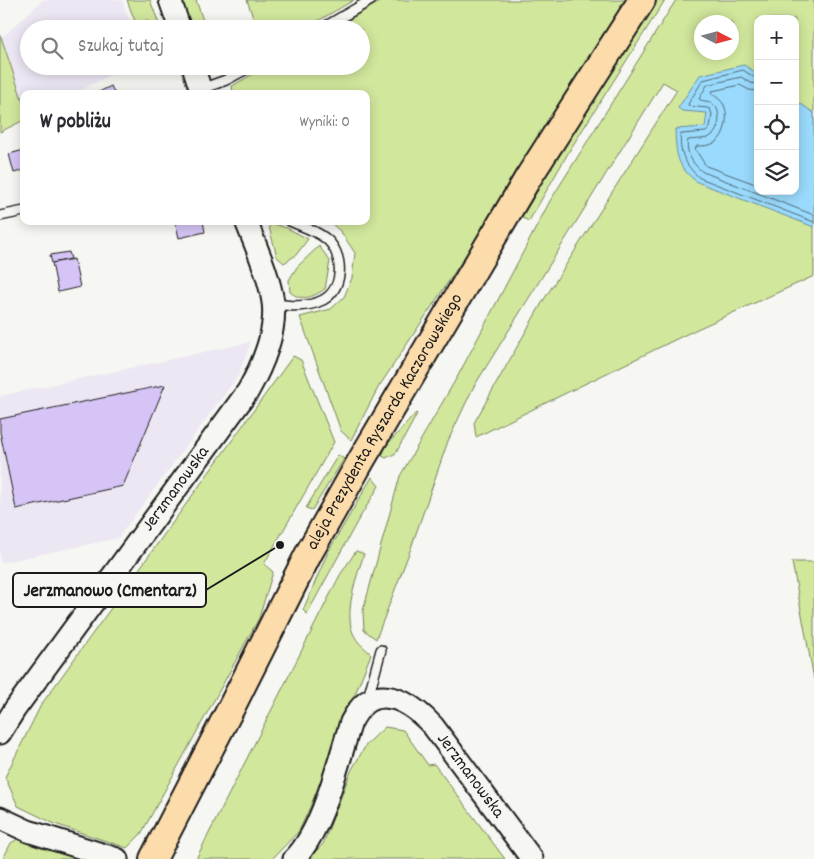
<!DOCTYPE html>
<html lang="pl">
<head>
<meta charset="utf-8">
<style>
	:root { --surface:#fff; --page:#f7f7f7; --text:#2b2b33; --muted:#7c7c81; --line:#e1e1e2 }
	body { margin:0; font-family:Dekko,sans-serif; background:var(--page); color:var(--text) }
	.controls { position:absolute; right:15px; top:15px; display:grid; overflow:hidden; border-radius:10px; box-shadow:0 2px 12px #0003 }
	.controls button { width:45px; height:45px; display:grid; place-items:center; padding:0; border:0; border-bottom:1px solid var(--line); background:var(--surface); color:var(--text); font:25px sans-serif }
	.compass { position:absolute; left:694px; top:15px; width:45px; height:45px; border-radius:50%; background:var(--surface); box-shadow:0 2px 12px #0003; rotate:96deg }
	.list { margin:0; padding:0; list-style:none }
	h2 { display:flex; justify-content:space-between; align-items:center; height:65px; margin:0; padding:0 20px; font-size:21px }
	h2 small { font-size:16px; font-weight:400; color:var(--muted) }
	.icon { flex:none; width:28px; height:28px; fill:none; stroke:currentColor; stroke-width:2; stroke-linecap:round; stroke-linejoin:round }
	.map { position:relative; flex:none; width:814px; height:859px; overflow:hidden }
	.search { position:absolute; background:var(--surface); box-shadow:0 2px 12px #0003; left:20px; top:20px; width:350px; height:55px; display:flex; align-items:center; gap:12px; box-sizing:border-box; padding:0 18px; border-radius:28px; color:var(--muted); font-size:19px }
	.panel { position:absolute; background:var(--surface); box-shadow:0 2px 12px #0003; left:20px; top:90px; width:350px; height:135px; border-radius:10px }
	.map>svg:first-child { display:block }
</style>
</head>
<body>
<div class="map">
<svg width="814" height="859" viewBox="0 0 814 859">
	<rect width="100%" height="100%" fill="#f6f6f2"/>
	<filter id="ink" filterUnits="userSpaceOnUse"><feTurbulence type="fractalNoise" baseFrequency=".02" numOctaves="2"/><feDisplacementMap in="SourceGraphic" scale="10" xChannelSelector="R" yChannelSelector="G"/><feConvolveMatrix kernelMatrix="1 2 1 2 8 2 1 2 1" color-interpolation-filters="sRGB"/></filter>
	<g filter="url(#ink)">
		<!-- built -->
		<g fill="#ece7f3">
			<path d="M43,0H122L132,29H29V66H126L74,94H24V105L1,38Z"/>
			<path d="M251,342L238,376L118,538L0,563V396Z"/>
		</g>
		<!-- green -->
		<g fill="#d1e79c" stroke="#76825c" fill-rule="evenodd">
			<path d="M127,0H150L161,29H151L147,20L136,24Z"/>
			<path d="M178,0H196L206,29H188Z"/>
			<path d="M247,0H354L304,29H257Z"/>
			<path d="M383,0H627L493,214L378,388L351,440L341,431L300,317L331,309L344,297L352,278L355,253L341,232L329,221H366V94H233L232,86L267,66H361V29H333Z"/>
			<path d="M653,0H665L571,148L529,221L520,217Z"/>
			<path d="M676,0H814V276L695,330L476,437L474,423L543,301L677,90L663,82L473,388L448,441L411,548L376,639L364,630L363,611L400,476L460,372L550,201ZM758,19H795V191H758ZM702,22H732V52H702Z"/>
			<path d="M0,34L24,105V120L0,132Z"/>
			<path d="M271,223L287,228L308,239L296,255L284,263L277,257L269,227Z"/>
			<path d="M319,246L330,261L325,289C313,297 302,302 290,292L289,280L297,267Z"/>
			<path d="M293,356L301,360L334,442L264,564L273,572L259,618L141,834L127,848L55,824L18,806L5,777L41,705Z"/>
			<path d="M416,413L417,414L396,453L386,458L382,456L386,446Z"/>
			<path d="M338,455L344,459L312,510L306,508Z"/>
			<path d="M372,477L379,486L357,522L307,614L303,610L328,552Z"/>
			<path d="M356,551L364,554C357,575 342,616 355,637C358,643 366,649 371,654L311,805L299,831L272,859H198L197,857L340,575Z"/>
			<path d="M792,562H814V679Z"/>
			<path d="M385,727L403,730L428,765L434,764L505,859H308L323,844L351,771L366,745Z"/>
			<path d="M21,837L84,859H3L11,843Z"/>
		</g>
		<!-- water -->
		<path fill="#9adafc" stroke="#688ea2" d="M744,65L758,74V191H795V100L814,113V227L697,182C676,166 676,154 675,129L705,127L707,113L682,111L678,108L700,75Z"/>
		<g fill="none" stroke-linecap="round" stroke-linejoin="round">
			<!-- shore -->
			<g stroke="#4e6876" stroke-width="1">
				<path d="M758,78L754,77L743,70L703,80L688,104L689,106L707,108L710,109L712,114L710,128L706,132L681,134C678,151 686,167 700,178L814,222"/>
				<path d="M758,84L751,83L741,77L707,85L699,99C703,102 709,100 713,104C722,110 720,131 711,136C705,140 695,139 688,140C685,152 693,165 703,172L814,215"/>
				<path d="M758,91L749,90L740,85L712,91V94C717,97 721,100 724,105C729,115 726,135 716,142C710,146 703,146 697,146L695,149L706,166L758,185"/>
			</g>
		</g>
		<!-- building -->
		<g fill="#d5c4f5" stroke="#1c1c1c">
			<path d="M111,86L115,94H95Z"/>
			<path d="M24,150V170L14,173L9,154Z"/>
			<path d="M175,221H203L205,232L179,238Z"/>
			<path d="M69,252L71,259L52,263L50,255Z"/>
			<path d="M74,259L80,287L58,292L52,263Z"/>
			<path d="M165,385L123,486L16,509L0,432V419Z"/>
		</g>
		<g fill="none" stroke-linecap="round" stroke-linejoin="round">
			<!-- service casing -->
			<g stroke="#1c1c1c" stroke-width="12">
				<g id="service">
					<path d="M321,29L371,0"/>
					<path d="M201,89L226,80L252,66"/>
					<path d="M0,216L24,211"/>
					<path d="M274,304C290,306 307,308 323,300C345,288 344,252 325,238C315,230 301,226 290,221"/>
					<path d="M368,698L381,650"/>
				</g>
			</g>
			<!-- tertiary casing -->
			<g stroke="#1c1c1c" stroke-width="25">
				<g id="tertiary">
					<path d="M170,0L180,29"/>
					<path d="M193,66L202,94"/>
					<path id="s1" d="M0,733L15,709L248,391C262,366 277,332 273,302C269,275 256,247 246,221"/>
					<path d="M0,818L28,831L117,859"/>
					<path id="s2" d="M294,859C323,830 338,762 351,722C355,715 360,706 368,701C392,688 418,710 433,726L532,859"/>
				</g>
			</g>
			<!-- primary casing -->
			<g stroke="#1c1c1c" stroke-width="30">
				<g id="primary">
					<path id="s3" d="M153,859L232,706L310,551L362,459L528,178L642,0"/>
				</g>
			</g>
			<!-- service -->
			<use href="#service" stroke="#f6f6f2" stroke-width="9"/>
			<!-- tertiary -->
			<use href="#tertiary" stroke="#f6f6f2" stroke-width="21"/>
			<!-- primary -->
			<use href="#primary" stroke="#fddcac" stroke-width="26"/>
		</g>
	</g>
	<g text-anchor="middle" dominant-baseline="central" stroke-width="4" stroke-linejoin="round" paint-order="stroke">
		<!-- street labels -->
		<g font-size="18" fill="#1c1c1c" stroke="#f6f6f2">
			<text stroke="none"><textPath href="#s3" startOffset="495">aleja Prezydenta Ryszarda Kaczorowskiego</textPath></text>
			<text stroke="none"><textPath href="#s1" startOffset="301">Jerzmanowska</textPath></text>
			<text stroke="none"><textPath href="#s2" startOffset="314">Jerzmanowska</textPath></text>
		</g>
	</g>
	<!-- callouts -->
	<path fill="none" stroke="#1c1c1c" stroke-width="2" d="M280 545L206 590"/>
	<circle fill="#1c1c1c" stroke="#f6f6f2" stroke-width="2" cx="280" cy="545" r="5"/>
	<rect fill="#f6f6f2" stroke="#1c1c1c" stroke-width="2" x="13" y="573" width="193" height="34" rx="5"/>
	<g font-size="19" text-anchor="middle" font-weight="bold" fill="#1c1c1c">
		<text x="110" y="596">Jerzmanowo (Cmentarz)</text>
	</g>
</svg>
<div class="controls">
<button>+</button>
<button>−</button>
<button><svg class="icon" aria-label="locate" viewBox="0 0 24 24"><circle cx="12" cy="12" r="6"/><path d="M12 2v4M12 18v4M2 12h4M18 12h4"/></svg></button>
<button><svg class="icon" aria-label="layers" viewBox="0 0 24 24"><path d="M12 4l9 5-9 5-9-5zM3 14l9 5 9-5"/></svg></button>
</div>
<svg class="compass" viewBox="-18 -18 36 36"><path d="M0-13l5 13h-10z" fill="#e53935"/><path d="M0 13l5-13h-10z" fill="#7c7c81"/></svg>
<div class="search"><svg class="icon" aria-label="search" viewBox="0 0 24 24"><circle cx="10" cy="10" r="6"/><path d="M15 15l6 6"/></svg>Szukaj tutaj</div>
<section class="panel">
<h2>W pobliżu<small>Wyniki: 0</small></h2>
<ul class="list">
</ul>
</section>
</div>
</body>
</html>
